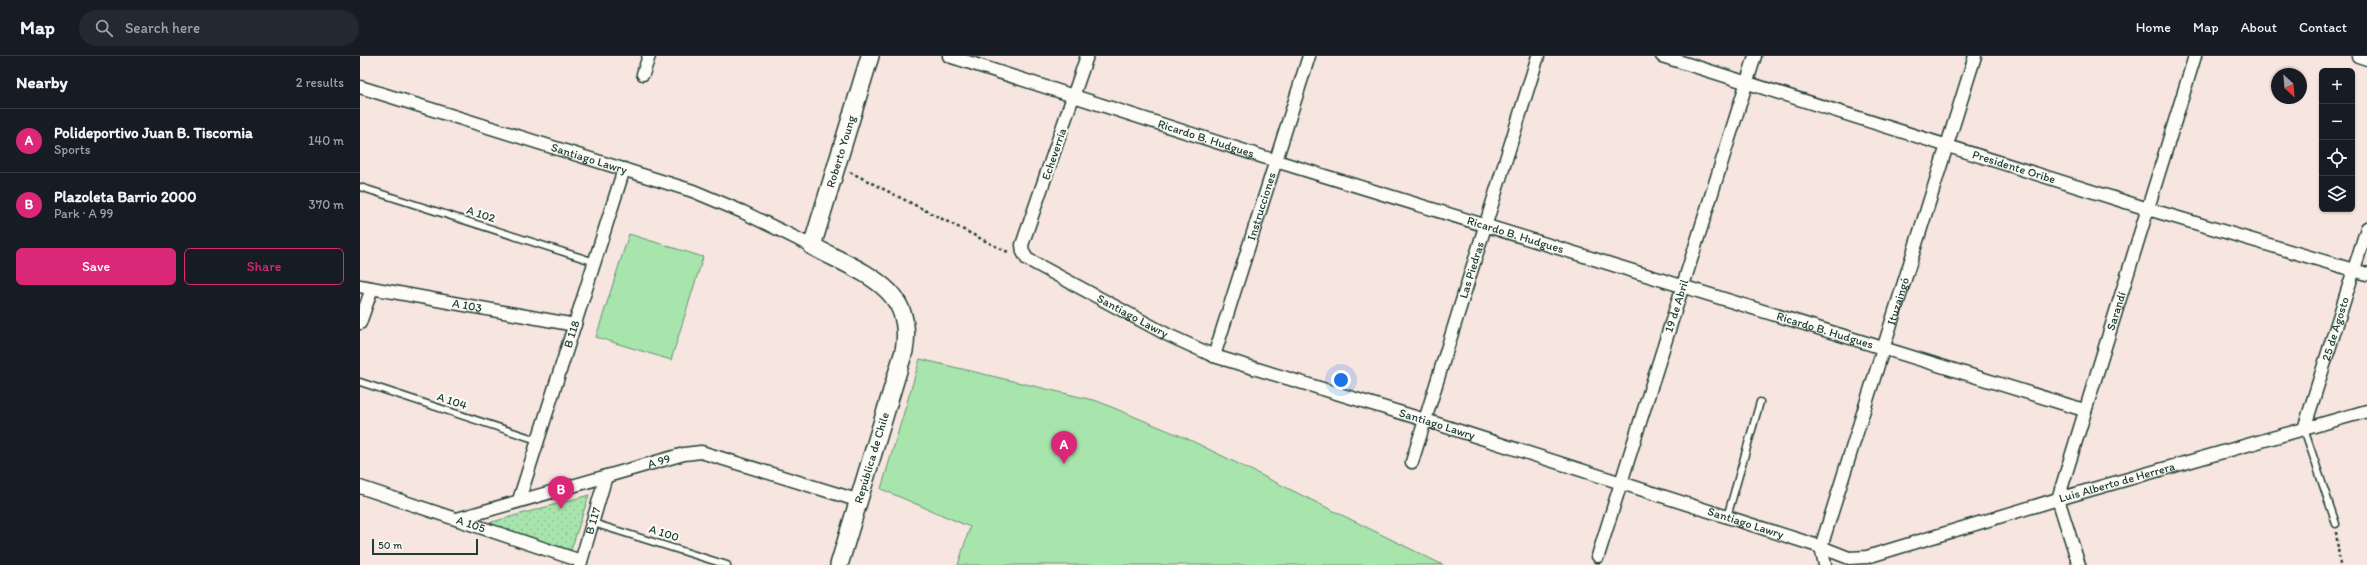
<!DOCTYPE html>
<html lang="en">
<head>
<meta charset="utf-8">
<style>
	:root { --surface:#171b24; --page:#242831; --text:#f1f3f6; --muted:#9ea1a6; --line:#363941; --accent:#db2777 }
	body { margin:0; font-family:Itim,sans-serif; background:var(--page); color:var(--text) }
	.controls { position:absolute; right:12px; top:12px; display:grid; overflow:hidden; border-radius:6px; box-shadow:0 1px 3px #0004 }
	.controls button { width:36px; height:36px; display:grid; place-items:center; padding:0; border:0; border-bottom:1px solid var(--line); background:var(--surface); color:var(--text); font:20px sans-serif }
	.compass { position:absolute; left:1911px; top:12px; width:36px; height:36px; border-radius:50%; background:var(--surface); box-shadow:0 1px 3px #0004; rotate:154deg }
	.scale { position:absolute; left:12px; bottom:10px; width:106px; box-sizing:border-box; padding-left:4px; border:2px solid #1f3d34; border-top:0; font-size:11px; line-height:14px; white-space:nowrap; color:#1f3d34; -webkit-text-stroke:3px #fdfcf7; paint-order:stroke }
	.you { position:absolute; left:981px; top:324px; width:14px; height:14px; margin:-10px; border:3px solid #fff; border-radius:50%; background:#1a73e8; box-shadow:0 0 0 6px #1a73e833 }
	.badge { display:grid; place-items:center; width:26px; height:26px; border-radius:50%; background:var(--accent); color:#fff; font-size:13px; font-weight:700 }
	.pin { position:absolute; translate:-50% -33px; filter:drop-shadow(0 1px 2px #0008) }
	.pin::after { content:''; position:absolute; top:21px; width:14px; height:12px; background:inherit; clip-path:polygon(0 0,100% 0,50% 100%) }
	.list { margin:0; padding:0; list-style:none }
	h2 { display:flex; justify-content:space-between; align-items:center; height:52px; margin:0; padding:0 16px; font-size:17px }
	h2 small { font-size:13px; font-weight:400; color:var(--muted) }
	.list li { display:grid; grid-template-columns:26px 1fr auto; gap:12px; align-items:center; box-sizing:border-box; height:64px; padding:0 16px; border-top:1px solid var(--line) }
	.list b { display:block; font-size:15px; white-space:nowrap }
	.list p { margin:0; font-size:13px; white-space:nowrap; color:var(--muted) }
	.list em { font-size:13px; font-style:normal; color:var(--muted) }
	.actions { display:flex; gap:8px; padding:12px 16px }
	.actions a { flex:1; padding:9px 0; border:1px solid var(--accent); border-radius:6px; text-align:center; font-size:14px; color:var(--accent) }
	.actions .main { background:var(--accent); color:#fff }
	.icon { flex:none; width:22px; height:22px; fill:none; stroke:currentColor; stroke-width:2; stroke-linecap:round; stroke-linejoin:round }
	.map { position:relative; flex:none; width:2007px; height:509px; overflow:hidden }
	header { display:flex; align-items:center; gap:24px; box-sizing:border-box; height:56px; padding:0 20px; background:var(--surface); border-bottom:1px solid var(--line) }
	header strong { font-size:19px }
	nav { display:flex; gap:22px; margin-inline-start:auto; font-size:14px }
	.search { width:280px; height:36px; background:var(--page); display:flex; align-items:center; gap:10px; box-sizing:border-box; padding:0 14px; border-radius:22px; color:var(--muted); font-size:15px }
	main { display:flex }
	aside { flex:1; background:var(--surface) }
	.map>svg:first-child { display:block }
</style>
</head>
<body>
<header>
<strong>Map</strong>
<div class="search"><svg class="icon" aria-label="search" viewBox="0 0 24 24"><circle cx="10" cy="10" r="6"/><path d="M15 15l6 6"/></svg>Search here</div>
<nav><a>Home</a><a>Map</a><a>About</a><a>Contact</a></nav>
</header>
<main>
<aside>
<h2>Nearby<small>2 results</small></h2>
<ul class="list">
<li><span class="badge">A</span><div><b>Polideportivo Juan B. Tiscornia</b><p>Sports</p></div><em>140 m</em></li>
<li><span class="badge">B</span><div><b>Plazoleta Barrio 2000</b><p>Park · A 99</p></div><em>370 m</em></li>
</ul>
<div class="actions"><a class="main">Save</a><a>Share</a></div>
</aside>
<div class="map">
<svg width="2007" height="509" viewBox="0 0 2007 509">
	<defs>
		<pattern id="grass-dots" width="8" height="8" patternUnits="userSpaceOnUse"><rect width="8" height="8" fill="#a7e5ad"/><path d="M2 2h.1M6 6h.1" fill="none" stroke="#8fc595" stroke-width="1.8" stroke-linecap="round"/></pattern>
	</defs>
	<rect width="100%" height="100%" fill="#f7e5df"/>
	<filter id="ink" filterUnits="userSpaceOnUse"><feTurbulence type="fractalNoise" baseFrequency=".025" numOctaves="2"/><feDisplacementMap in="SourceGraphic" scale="8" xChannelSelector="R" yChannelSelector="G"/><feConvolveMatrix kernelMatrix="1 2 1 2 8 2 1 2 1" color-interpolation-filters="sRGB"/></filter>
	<g filter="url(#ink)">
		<!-- grass -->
		<path fill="url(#grass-dots)" stroke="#639170" d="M229,439L211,494L125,468Z"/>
		<!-- garden -->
		<g fill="#a7e5ad" stroke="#639170">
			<path d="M269,178L343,201L311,304L236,281Z"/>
			<path d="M560,303L737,345L828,383L1083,509H598L610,471L521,433Z"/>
		</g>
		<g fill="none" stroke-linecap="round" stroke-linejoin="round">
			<!-- lane casing -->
			<g stroke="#1f3d34" stroke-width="9">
				<g id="lane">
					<path d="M0,131L235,206"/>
					<path d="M0,326L177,384"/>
					<path d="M1944,373L1976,468"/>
					<path d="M1367,461L1400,346"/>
					<path d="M233,467L367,509"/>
				</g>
			</g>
			<!-- street casing -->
			<g stroke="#1f3d34" stroke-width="15">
				<g id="street">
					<path id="s1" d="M589,0L916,105L1724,354"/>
					<path id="s2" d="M727,0L662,189L663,196L667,203L808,279L854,300L1065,364L1461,491L1489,502L1507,501L1698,443L2007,355"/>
					<path id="s3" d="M1302,0L1788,153L2007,218"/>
					<path d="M1998,0L2007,3"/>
					<path d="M283,18L289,0"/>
					<path id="s4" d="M0,31L333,135L383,156L452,190"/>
					<path id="s5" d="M0,230L215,269"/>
					<path d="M0,267L12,232"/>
					<path id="s6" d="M854,300L949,0"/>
					<path id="s7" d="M1944,373L2007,172"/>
					<path id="s8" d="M1052,406L1178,0"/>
					<path id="s9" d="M0,431L221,505"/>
					<path id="s10" d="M159,444L264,113"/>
					<path id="s11" d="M97,463L324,398L341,396L500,445"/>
					<path id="s12" d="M1238,500L1395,0"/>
					<path id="s13" d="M220,509L246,420"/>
					<path id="s14" d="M1465,509L1461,491L1615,0"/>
					<path id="s15" d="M1719,509L1698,443L1835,0"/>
				</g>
			</g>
			<!-- secondary casing -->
			<g stroke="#1f3d34" stroke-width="20">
				<g id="secondary">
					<path id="s16" d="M479,509L544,295C556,230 499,216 452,190L510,0"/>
				</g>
			</g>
			<!-- path -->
			<g stroke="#1f3d34" stroke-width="2.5" stroke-dasharray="3 3" stroke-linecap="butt">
				<path d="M490,116L645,195L650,196"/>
				<path d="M1976,476L1980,509"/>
			</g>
			<!-- lane -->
			<use href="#lane" stroke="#fdfcf7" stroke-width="6"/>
			<!-- street -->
			<use href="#street" stroke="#fdfcf7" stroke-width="12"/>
			<!-- secondary -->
			<use href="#secondary" stroke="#fdfcf7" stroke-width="17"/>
		</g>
	</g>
	<g text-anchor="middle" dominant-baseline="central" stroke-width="4" stroke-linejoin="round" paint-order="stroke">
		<!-- street labels -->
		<g font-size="12" fill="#1f3d34" stroke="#fdfcf7">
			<text stroke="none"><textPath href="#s1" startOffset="270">Ricardo B. Hudgues</textPath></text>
			<text stroke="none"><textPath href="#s16" startOffset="476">Roberto Young</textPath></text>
			<text transform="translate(694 98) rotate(-71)">Echeverría</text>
			<text stroke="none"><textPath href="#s4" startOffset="240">Santiago Lawry</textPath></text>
			<text stroke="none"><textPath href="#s3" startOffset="369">Presidente Oribe</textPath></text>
			<text stroke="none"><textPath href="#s6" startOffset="157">Instrucciones</textPath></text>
			<text transform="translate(121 158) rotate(18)">A 102</text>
			<text stroke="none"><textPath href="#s1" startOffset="594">Ricardo B. Hudgues</textPath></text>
			<text stroke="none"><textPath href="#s8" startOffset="201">Las Piedras</textPath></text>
			<text stroke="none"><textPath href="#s14" startOffset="276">Ituzaingó</textPath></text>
			<text stroke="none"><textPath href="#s5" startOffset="109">A 103</textPath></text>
			<text stroke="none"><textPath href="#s12" startOffset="262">19 de Abril</textPath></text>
			<text stroke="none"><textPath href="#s15" startOffset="266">Sarandí</textPath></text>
			<text stroke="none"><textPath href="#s2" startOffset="335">Santiago Lawry</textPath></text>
			<text stroke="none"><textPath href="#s7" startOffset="105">25 de Agosto</textPath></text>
			<text stroke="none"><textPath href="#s1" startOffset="918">Ricardo B. Hudgues</textPath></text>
			<text stroke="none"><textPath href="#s10" startOffset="174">B 118</textPath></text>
			<text transform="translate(92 345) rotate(18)">A 104</text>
			<text stroke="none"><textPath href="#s2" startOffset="659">Santiago Lawry</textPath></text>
			<text stroke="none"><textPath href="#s16" startOffset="112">República de Chile</textPath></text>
			<text stroke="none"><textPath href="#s11" startOffset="210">A 99</textPath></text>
			<text stroke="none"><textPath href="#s2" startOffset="1371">Luis Alberto de Herrera</textPath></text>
			<text stroke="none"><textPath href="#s13" startOffset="46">B 117</textPath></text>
			<text stroke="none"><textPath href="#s2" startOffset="983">Santiago Lawry</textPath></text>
			<text stroke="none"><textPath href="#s9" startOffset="117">A 105</textPath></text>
			<text transform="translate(304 477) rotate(17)">A 100</text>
		</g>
	</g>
</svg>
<div class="controls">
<button>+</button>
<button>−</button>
<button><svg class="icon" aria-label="locate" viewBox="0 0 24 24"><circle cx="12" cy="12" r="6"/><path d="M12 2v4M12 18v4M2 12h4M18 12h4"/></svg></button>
<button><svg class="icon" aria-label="layers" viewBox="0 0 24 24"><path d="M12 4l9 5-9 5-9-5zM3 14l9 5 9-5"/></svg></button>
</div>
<svg class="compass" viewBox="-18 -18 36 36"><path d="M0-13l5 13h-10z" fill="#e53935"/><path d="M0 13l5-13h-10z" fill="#9ea1a6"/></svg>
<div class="scale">50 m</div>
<div class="you"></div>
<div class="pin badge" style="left:704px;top:408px">A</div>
<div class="pin badge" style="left:201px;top:453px">B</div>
</div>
</main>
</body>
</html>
